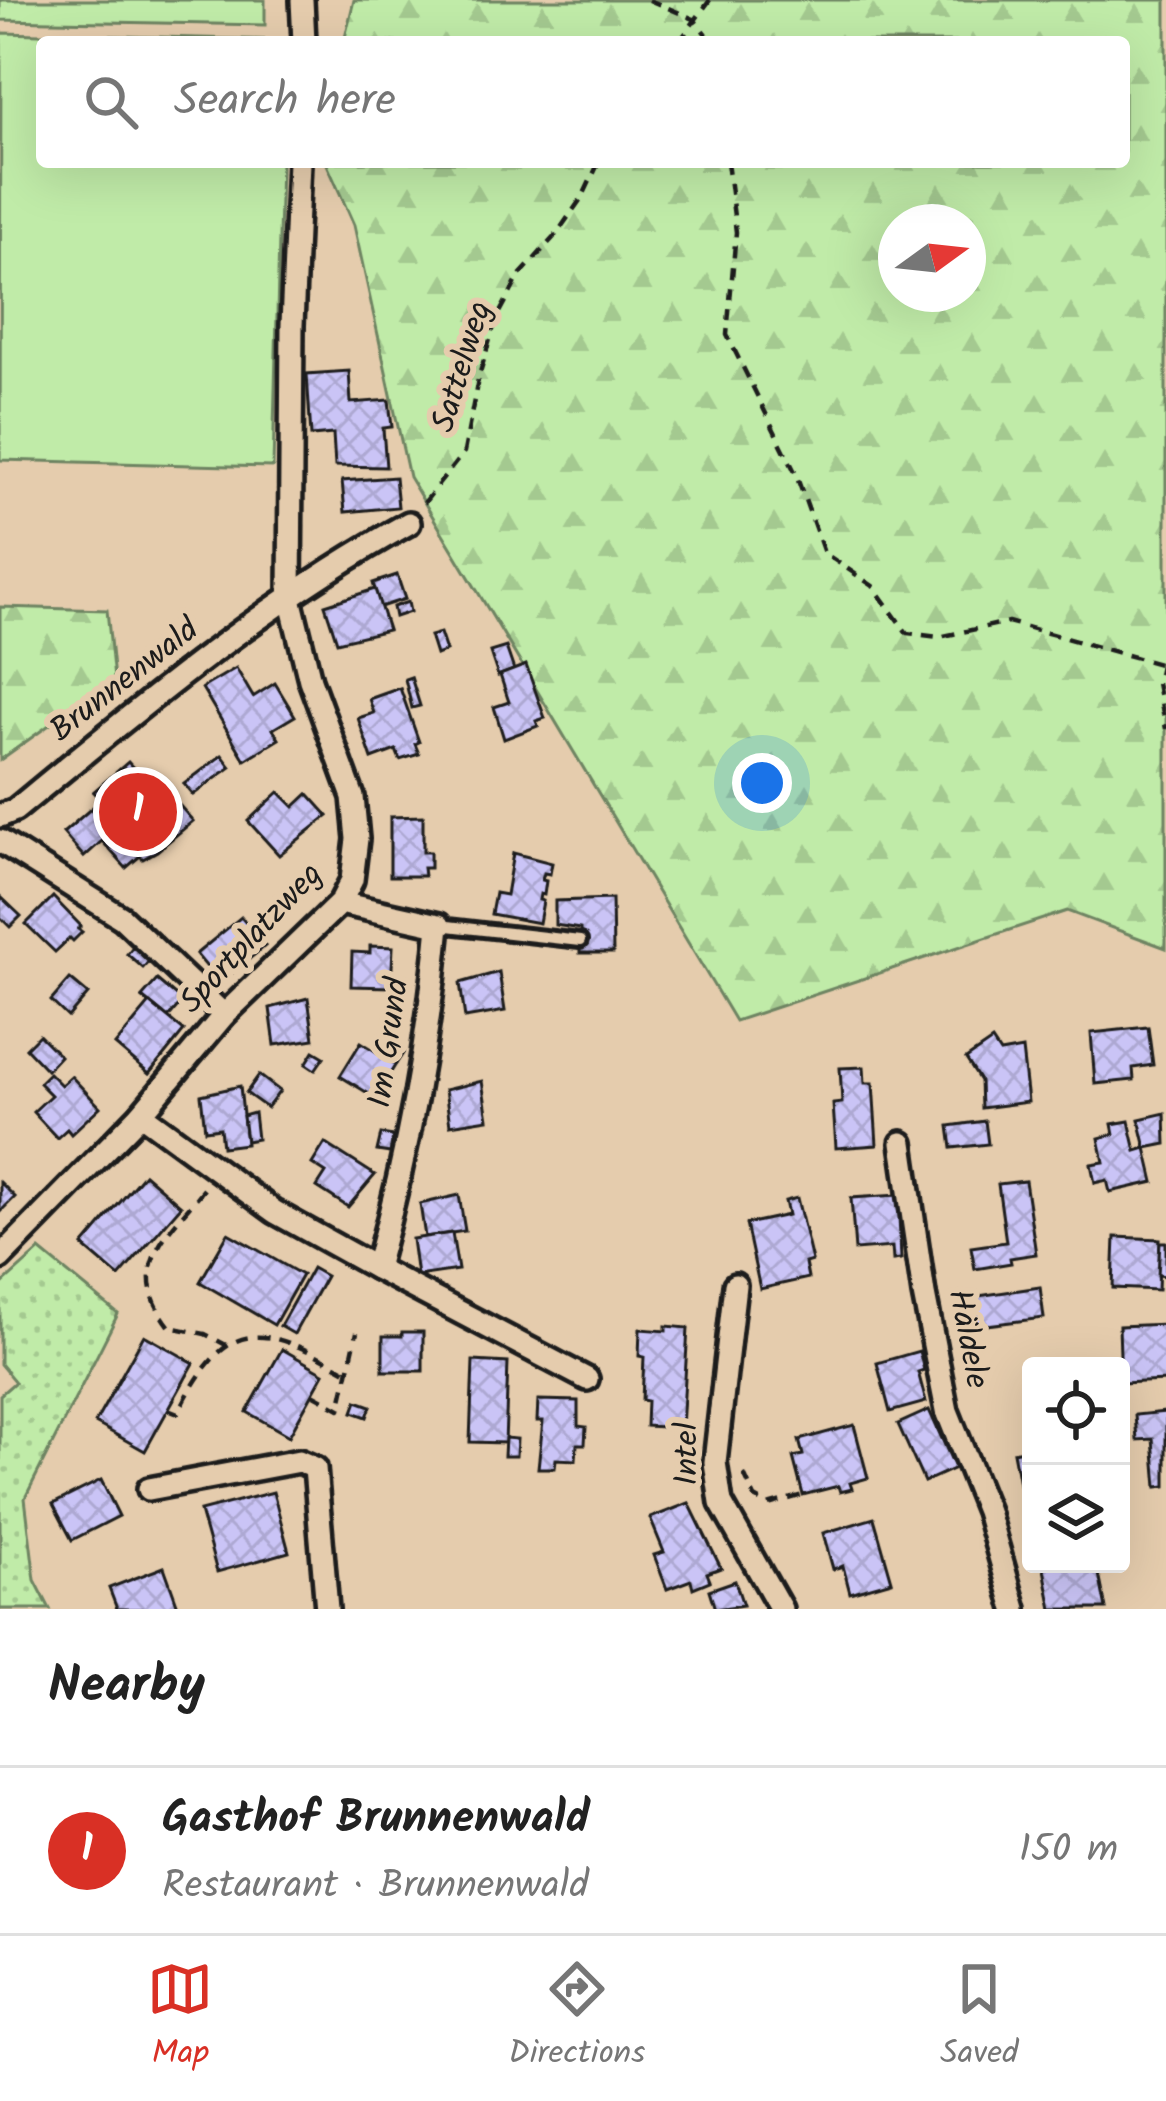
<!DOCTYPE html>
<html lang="en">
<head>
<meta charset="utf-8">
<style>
	:root { --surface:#fff; --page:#f2f2f2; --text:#222; --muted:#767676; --line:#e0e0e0; --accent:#d93025 }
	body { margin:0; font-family:Kalam,sans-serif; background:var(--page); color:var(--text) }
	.controls { position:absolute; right:36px; bottom:36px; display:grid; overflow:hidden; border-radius:12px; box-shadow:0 12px 48px #0002 }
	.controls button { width:108px; height:108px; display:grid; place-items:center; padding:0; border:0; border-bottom:3px solid var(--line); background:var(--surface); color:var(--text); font:60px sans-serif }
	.compass { position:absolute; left:878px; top:204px; width:108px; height:108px; border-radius:50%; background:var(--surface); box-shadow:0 12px 48px #0002; rotate:75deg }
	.you { position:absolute; left:762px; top:783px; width:42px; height:42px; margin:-30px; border:9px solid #fff; border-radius:50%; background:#1a73e8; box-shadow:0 0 0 18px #1a73e833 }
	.badge { display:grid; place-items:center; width:78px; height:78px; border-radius:50%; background:var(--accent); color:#fff; font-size:39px; font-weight:700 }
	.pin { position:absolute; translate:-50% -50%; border:6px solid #fff; box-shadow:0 3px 12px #0006 }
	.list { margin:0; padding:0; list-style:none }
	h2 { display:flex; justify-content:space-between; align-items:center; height:156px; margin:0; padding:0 48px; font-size:51px }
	h2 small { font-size:39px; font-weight:400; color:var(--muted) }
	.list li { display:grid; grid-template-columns:78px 1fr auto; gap:36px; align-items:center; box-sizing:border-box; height:168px; padding:0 48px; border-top:3px solid var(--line) }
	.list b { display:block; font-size:45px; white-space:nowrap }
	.list p { margin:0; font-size:39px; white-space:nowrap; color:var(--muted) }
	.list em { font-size:39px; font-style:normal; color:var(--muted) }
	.icon { flex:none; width:66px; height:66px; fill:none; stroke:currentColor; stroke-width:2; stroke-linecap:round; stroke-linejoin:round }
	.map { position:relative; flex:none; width:1166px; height:1609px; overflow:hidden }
	.search { position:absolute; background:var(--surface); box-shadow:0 12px 48px #0002; left:36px; right:36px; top:36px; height:132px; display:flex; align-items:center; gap:30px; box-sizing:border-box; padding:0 42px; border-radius:12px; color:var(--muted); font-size:45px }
	.sheet { height:324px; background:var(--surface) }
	nav { display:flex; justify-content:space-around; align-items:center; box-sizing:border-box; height:168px; border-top:3px solid var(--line); background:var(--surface); font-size:33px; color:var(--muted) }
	nav a { display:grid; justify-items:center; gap:6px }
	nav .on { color:var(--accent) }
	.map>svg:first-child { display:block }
</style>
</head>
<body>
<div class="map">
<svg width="1166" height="1609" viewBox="0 0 1166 1609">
	<defs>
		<pattern id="green-dots" width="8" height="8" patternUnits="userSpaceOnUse" patternTransform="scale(3)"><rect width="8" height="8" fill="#c0eba8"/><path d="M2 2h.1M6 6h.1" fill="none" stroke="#a4c990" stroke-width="1.8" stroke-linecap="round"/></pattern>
		<pattern id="forest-firs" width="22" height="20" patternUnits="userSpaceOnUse" patternTransform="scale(3)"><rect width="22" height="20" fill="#c0eba8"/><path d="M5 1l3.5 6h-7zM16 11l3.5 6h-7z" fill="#a4c990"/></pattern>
		<pattern id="building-cross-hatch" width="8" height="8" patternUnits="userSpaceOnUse" patternTransform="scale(3)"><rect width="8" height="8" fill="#cac4f6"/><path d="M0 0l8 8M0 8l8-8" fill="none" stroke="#ada8d2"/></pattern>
	</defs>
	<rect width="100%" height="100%" fill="#e5ccad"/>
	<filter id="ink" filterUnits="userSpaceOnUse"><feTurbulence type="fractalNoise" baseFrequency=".00833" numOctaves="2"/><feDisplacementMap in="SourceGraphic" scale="24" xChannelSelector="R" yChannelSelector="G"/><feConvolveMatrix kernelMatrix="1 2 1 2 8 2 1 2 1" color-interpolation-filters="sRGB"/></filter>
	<g filter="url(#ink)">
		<!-- green -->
		<path fill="url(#green-dots)" stroke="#6e8462" stroke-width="3" d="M40,1250L118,1314L25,1498L35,1580L50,1609H0V1395L15,1382L0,1364V1286Z"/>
		<!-- forest -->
		<g fill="url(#forest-firs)" stroke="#6e8462" stroke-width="3" fill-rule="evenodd">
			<path d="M354,0H1166V948L1067,911L735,1021L409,477L354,225L326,162H1124V42H344ZM896,222H968V294H896Z"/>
			<path d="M0,607L107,610L114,679L0,760Z"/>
		</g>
		<!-- pitch -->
		<g fill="#c0eba8" stroke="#6e8462" stroke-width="3">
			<path d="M0,0H265V25L0,20Z"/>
			<path d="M1,33L284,40L42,42V162H281L273,467L0,460Z"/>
		</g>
		<!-- building -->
		<g fill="url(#building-cross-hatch)" stroke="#1c1c1c" stroke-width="3">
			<path d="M349,371L351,403L389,400L392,427L383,428L386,467L335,466L333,434L311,436L307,374Z"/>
			<path d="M395,477L398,507L345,512L342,481Z"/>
			<path d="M397,575L405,599L380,607L373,583Z"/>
			<path d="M375,589L388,630L337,642L325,605Z"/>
			<path d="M408,602L410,612L395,617L393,607Z"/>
			<path d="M440,633L446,651L436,655L430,636Z"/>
			<path d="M506,647L514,670L498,676L490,652Z"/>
			<path d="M526,665L545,718L536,721L538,726L504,739L494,707L509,702L500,675Z"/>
			<path d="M236,668L253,697L275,683L295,716L273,729L279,739L245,760L202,688Z"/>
			<path d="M411,677L420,706L412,708L405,679Z"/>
			<path d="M400,688L419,742L415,744L419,754L400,760L396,750L372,759L358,718L374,713L369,699Z"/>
			<path d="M222,755L231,767L193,795L184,784Z"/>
			<path d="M128,762L142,778L147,774L176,809L180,806L193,821L157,851L143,859L140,856L126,868L102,841L84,857L63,833L101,800L93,792Z"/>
			<path d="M279,792L294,807L308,794L328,816L279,855L248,821Z"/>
			<path d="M423,816V852H430V868H423L424,876H390V817Z"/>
			<path d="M513,853L552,863L550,874L544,873L542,880L546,881L544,895L540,894L539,900L543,901L539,923L491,914L495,893L506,895Z"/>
			<path d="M0,896L21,916L10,927L0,917Z"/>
			<path d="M53,897L81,926L78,929L82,932L73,941L70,938L55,952L26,924Z"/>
			<path d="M612,899L613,953H580V929L555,925V901Z"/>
			<path d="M241,917L265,946L220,983L196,954Z"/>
			<path d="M135,944L151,959L143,968L127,954Z"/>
			<path d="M370,946L393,947L391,987L351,986L352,952L370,953Z"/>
			<path d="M499,972L505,1011L465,1018L460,983Z"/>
			<path d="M70,979L88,994L68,1017L51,1001Z"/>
			<path d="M157,980L182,1001L168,1018L142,997Z"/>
			<path d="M308,998L314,1039L275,1045L270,1008Z"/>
			<path d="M150,1003L184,1031L149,1074L115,1045Z"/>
			<path d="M1148,1027L1153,1065L1133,1068L1134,1080L1095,1084L1091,1033Z"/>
			<path d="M39,1035L60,1056L47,1070L26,1048Z"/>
			<path d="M382,1039L404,1052L396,1064L375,1050Z"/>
			<path d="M992,1041L1000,1053L1022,1049L1028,1102L981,1108L980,1081L966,1059Z"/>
			<path d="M361,1042L396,1064L383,1085L379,1082L371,1095L340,1076Z"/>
			<path d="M314,1051L324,1057L315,1070L306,1064Z"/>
			<path d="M864,1067L865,1083H873L877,1145L836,1148L833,1104L842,1103L840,1068Z"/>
			<path d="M49,1073L61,1085L71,1076L100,1107L71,1134L67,1129L57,1138L33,1112L51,1095L39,1083Z"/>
			<path d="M259,1075L280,1091L267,1108L246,1093Z"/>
			<path d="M482,1081L488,1119L450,1125L445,1090Z"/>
			<path d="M240,1086L246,1144L222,1147L220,1128L205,1130L201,1095Z"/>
			<path d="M254,1113L257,1139L246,1141L243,1116Z"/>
			<path d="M1165,1113L1166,1144L1146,1148L1139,1119Z"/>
			<path d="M985,1121L988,1144L952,1148L949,1126Z"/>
			<path d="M1129,1121L1136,1151L1146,1148L1154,1182L1110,1192L1107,1180L1095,1183L1091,1164L1104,1162L1099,1138L1114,1134L1112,1124Z"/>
			<path d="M381,1134L393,1136L390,1153L377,1151Z"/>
			<path d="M325,1143L375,1175L348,1207L317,1187L326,1173L312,1164Z"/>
			<path d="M144,1174L181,1206L119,1277L83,1246Z"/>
			<path d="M1025,1181L1036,1254L1010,1258L1011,1263L975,1269L971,1247L1006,1242L998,1184Z"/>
			<path d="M0,1182L15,1197L0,1212Z"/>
			<path d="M459,1195L465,1231L425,1237L420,1204Z"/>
			<path d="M898,1195L901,1259L893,1260L892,1247L855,1250L851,1198Z"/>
			<path d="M797,1198L812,1261L805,1263L808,1278L760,1289L746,1224L788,1215L785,1201Z"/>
			<path d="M228,1233L302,1275L274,1325L200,1282Z"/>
			<path d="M452,1233L458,1270L417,1276L412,1239Z"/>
			<path d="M1115,1237L1160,1239L1158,1290L1113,1288Z"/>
			<path d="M1160,1242H1166V1276L1158,1275Z"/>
			<path d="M312,1268L326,1276L294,1334L280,1326Z"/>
			<path d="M1040,1287L1044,1318L962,1328L958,1299Z"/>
			<path d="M1166,1324V1381L1121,1383L1119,1326Z"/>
			<path d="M666,1326L688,1328L682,1428L646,1426L647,1401L642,1400L644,1357L639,1356L640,1329L666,1331Z"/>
			<path d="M402,1332H423V1371H383V1336H402Z"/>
			<path d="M144,1335L194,1363L145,1451L95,1423Z"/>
			<path d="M282,1349L324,1373L289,1436L247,1412Z"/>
			<path d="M919,1351L924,1370L918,1372L926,1402L890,1412L877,1363Z"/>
			<path d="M473,1361L508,1363L505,1443L470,1442Z"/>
			<path d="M538,1400L578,1401V1426L586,1427L585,1444H577L576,1460L556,1459L555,1468H538L543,1421H537Z"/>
			<path d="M357,1401L371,1406L367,1417L353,1412Z"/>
			<path d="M929,1410L955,1468L924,1482L898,1424Z"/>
			<path d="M1166,1412V1486L1157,1487L1153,1439L1137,1440L1135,1415Z"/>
			<path d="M854,1425L868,1478L850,1483L852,1489L840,1492L838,1486L803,1495L793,1457L803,1455L799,1440Z"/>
			<path d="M505,1438L517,1439L516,1456H504Z"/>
			<path d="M1031,1448V1492L1021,1494L1013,1452Z"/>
			<path d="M101,1480L119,1516L72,1540L53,1504Z"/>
			<path d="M273,1492L289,1552L217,1572L200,1511Z"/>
			<path d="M689,1503L721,1568L707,1573L710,1581L693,1588L691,1580L667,1589L654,1555L664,1552L650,1518Z"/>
			<path d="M874,1518L892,1581L850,1593L843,1566L833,1569L823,1533Z"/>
			<path d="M1043,1564H1097L1106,1609H1052Z"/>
			<path d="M164,1567L179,1609H117L109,1588Z"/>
			<path d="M735,1581L743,1605L715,1609L709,1590Z"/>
		</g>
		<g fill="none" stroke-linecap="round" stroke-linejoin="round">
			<!-- service casing -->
			<g stroke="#1c1c1c" stroke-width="20">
				<path id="service" d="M439,925L580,941"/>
			</g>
			<!-- minor casing -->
			<g stroke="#1c1c1c" stroke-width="30">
				<g id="minor">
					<path d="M302,0L304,42"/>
					<path d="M0,816L15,810C140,707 267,601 409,523"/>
					<path d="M0,841L122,918L224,1015"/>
					<path d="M141,1114L275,1212L376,1268C408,1151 428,1046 439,925L340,903"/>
					<path d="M902,1143L924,1294L947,1411L987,1511L1015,1609"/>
					<path d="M0,1258L141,1114L224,1015L340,903L352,880L357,839L353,797L310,680L290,598L292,325L299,162"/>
					<path d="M376,1268L587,1379"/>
					<path d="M735,1285L715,1462L721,1503L781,1609"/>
					<path d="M149,1489L299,1461L315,1468L327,1609"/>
				</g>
			</g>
			<!-- path -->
			<g stroke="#1c1c1c" stroke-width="4.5" stroke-dasharray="12 9" stroke-linecap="butt">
				<path d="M649,0L694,19L712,42"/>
				<path d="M679,42L710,0"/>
				<path d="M727,162L736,232L727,335L795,472L824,553L873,586L907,633L939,637L1008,622L1159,664"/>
				<path d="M424,503L464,452L478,379L496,320L520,275L555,236L583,196L599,162"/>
				<path d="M1166,642L1157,683L1166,729"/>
				<path d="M204,1189C166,1236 124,1267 170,1327L205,1334L226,1345"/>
				<path d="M313,1394L340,1409L357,1332"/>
				<path d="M168,1409L178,1413C227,1315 261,1323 348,1372"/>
				<path d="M744,1474L755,1498L768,1505L803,1495"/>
			</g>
			<!-- service -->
			<use href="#service" stroke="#e5ccad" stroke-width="10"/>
			<!-- minor -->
			<use href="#minor" stroke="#e5ccad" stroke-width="21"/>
		</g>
	</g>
	<g text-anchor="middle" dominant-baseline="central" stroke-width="12" stroke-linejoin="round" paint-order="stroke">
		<!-- street labels -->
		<g font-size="33" fill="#1c1c1c" stroke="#e5ccad">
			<text transform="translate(463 367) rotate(-73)">Sattelweg</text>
			<text transform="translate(125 681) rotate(-38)">Brunnenwald</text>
			<text transform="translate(252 939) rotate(-47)">Sportplatzweg</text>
			<text transform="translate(390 1043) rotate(-82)">Im Grund</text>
			<text transform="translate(967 1339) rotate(79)">Häldele</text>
			<text transform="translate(688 1454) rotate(-90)">Intel</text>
		</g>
	</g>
</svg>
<div class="controls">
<button><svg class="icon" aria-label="locate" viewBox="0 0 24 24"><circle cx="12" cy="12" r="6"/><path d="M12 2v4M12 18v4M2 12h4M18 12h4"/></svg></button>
<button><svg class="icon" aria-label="layers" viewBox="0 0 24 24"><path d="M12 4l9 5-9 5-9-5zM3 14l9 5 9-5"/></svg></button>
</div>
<svg class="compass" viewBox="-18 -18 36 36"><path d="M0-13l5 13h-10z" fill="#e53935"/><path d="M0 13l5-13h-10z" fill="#767676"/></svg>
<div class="you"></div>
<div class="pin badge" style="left:138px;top:812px">1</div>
<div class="search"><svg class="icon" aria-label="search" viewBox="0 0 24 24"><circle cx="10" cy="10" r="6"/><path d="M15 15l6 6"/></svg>Search here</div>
</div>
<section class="sheet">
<h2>Nearby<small></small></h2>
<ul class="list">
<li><span class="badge">1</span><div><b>Gasthof Brunnenwald</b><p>Restaurant · Brunnenwald</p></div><em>150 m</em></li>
</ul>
</section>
<nav>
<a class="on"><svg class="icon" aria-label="map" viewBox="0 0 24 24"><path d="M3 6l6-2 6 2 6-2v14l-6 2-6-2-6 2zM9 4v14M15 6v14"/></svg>Map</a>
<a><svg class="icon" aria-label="directions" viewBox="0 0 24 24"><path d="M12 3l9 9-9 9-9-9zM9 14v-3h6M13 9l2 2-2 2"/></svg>Directions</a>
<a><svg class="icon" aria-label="saved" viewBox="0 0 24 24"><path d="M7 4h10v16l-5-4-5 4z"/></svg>Saved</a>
</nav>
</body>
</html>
